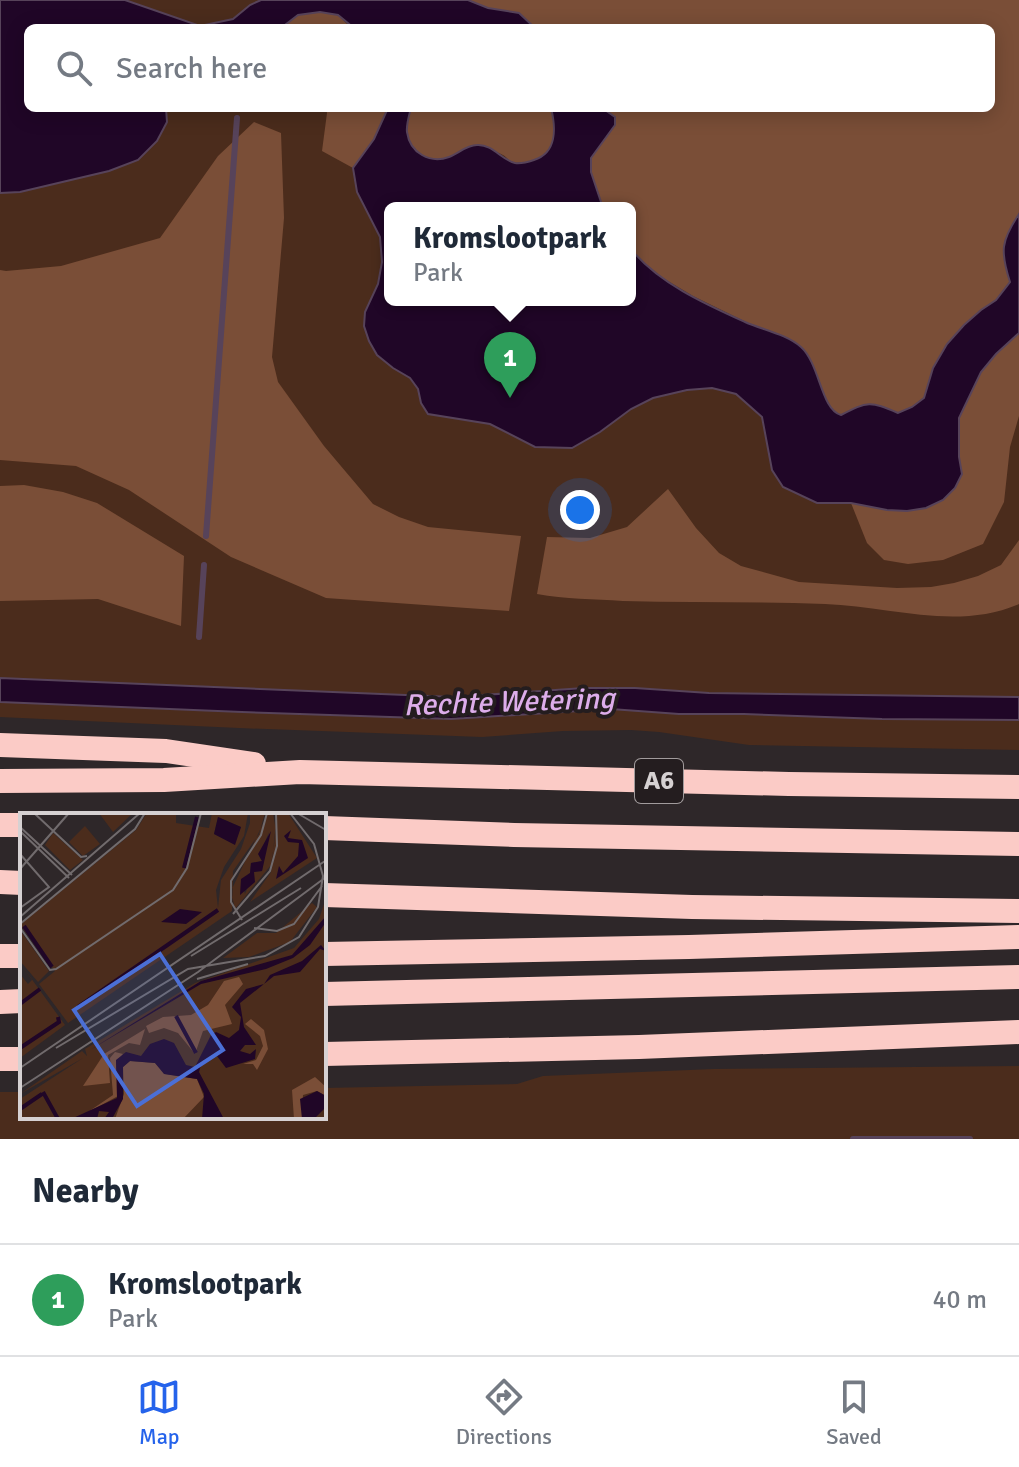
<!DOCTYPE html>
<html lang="en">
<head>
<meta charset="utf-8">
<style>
	:root { --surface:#fff; --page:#f6f6f7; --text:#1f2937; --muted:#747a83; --line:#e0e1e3; --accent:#2563eb }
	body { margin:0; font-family:Signika,sans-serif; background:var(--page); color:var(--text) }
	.you { position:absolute; left:580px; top:510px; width:28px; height:28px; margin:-20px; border:6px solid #fff; border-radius:50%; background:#1a73e8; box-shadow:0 0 0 12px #1a73e833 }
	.badge { display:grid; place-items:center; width:52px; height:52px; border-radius:50%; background:var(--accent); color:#fff; font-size:26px; font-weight:700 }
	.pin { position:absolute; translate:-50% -66px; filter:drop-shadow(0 2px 4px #0008) }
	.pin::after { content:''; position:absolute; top:42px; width:28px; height:24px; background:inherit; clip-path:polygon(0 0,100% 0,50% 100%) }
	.popup { position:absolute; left:384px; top:202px; width:252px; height:104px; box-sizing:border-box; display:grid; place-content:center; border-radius:12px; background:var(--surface); filter:drop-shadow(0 2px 6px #0005); font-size:26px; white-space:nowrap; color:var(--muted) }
	.popup b { font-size:30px; color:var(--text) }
	.popup::after { content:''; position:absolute; left:50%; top:100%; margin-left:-16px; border:16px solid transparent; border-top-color:var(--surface) }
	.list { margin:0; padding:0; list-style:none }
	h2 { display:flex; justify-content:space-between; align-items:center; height:104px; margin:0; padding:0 32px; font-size:34px }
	h2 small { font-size:26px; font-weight:400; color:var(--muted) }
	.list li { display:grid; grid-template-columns:52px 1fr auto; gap:24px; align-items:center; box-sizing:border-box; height:112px; padding:0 32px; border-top:2px solid var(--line) }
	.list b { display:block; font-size:30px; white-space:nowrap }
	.list p { margin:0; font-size:26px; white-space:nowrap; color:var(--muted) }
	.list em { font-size:26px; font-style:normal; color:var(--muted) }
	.icon { flex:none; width:44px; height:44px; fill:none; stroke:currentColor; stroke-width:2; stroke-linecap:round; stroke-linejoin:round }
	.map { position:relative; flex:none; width:1019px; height:1139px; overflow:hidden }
	.search { position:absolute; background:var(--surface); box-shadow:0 4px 20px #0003; left:24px; right:24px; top:24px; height:88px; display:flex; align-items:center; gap:20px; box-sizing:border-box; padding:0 28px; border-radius:12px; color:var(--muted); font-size:30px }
	.sheet { height:216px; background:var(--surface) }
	nav { display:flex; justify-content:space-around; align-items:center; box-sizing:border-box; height:112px; border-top:2px solid var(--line); background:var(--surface); font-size:22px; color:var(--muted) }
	nav a { display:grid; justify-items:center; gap:4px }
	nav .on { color:var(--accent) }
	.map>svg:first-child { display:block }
</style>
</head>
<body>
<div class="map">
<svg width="1019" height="1139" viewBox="0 0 1019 1139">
	<rect width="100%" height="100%" fill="#2e2729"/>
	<!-- green -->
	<g fill="#4b2c1c" fill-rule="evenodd">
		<path d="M0,0H1019V697L823,695L306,706L0,689ZM28,28H991V108H28ZM390,208H630V300H390Z"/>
		<path d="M0,702L242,712L611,709L679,714H744L882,719L1019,720V750L749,745L659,732L631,730L563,731L482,737L239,728L0,717Z"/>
		<path d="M1019,1066V1139H0V1092H22V1117H324V1088L517,1084L543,1076L714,1069Z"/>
	</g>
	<!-- forest -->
	<g fill="#7a4e37">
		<path d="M468,0H1019V214C1006,234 1002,259 1010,281L996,300L981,310L964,325L947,344L924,397L912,407L898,413C870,401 867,401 841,415L835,413L788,339L746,322L693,296L663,278L636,256L630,248V208H603L591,172V158L615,125L614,117L602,108H991V28H535L519,13L488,8Z"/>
		<path d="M320,12L338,15L351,28H281L298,15Z"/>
		<path d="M326,108H388L374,139L353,168L322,151L327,113Z"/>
		<path d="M411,108H551C556,129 557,154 532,161C527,162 519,164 513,162C507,160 509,159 503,155C494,150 482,148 472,145C464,149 457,154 449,157C428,165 407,150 407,128C407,121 410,114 411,108Z"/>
		<path d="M254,122L281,133L284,218L272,357L278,382L324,446L373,504L399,517L428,527L521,536L509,611L326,598L231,557L129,490L76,466L0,460V270L6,271L61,266L160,238L218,156Z"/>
		<path d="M1019,333V416L1010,447L1004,502L983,544L943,560L908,564L884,560L867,543L851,503L887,510L907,511L962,474L959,457V418L981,372L996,354Z"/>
		<path d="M24,485L63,492L97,503L184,556L181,626L98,599L0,601V486Z"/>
		<path d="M668,489L696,528L719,553L741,566L799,582L897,588L931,587L954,583L978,576L1001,565L1019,540V604C957,631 888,606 825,604C758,601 690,603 623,601C594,599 565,599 537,594L547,537L590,538L627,527Z"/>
	</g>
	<!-- water -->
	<g fill="#200627" stroke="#57435a" stroke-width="2">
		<path d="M0,0H125L200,26L233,19L250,5L261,0H468L488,8L519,13L535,28H354L338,15L320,12L298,15L281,28H28V108H166L167,122L157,141L138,160L109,171L20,192L0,193Z"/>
		<path d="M388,108H411C409,116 406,125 407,132C410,153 430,164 449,157C458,154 466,145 477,145C493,144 501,160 515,163C521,164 528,162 534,160C557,153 556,128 551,108H602L615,117V125L591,158V172L603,208H390V300H630V248C658,283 705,304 745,322C763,330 786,334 801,347C820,364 821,410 841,415C868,401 870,401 898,413L912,407L924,398L933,368L947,344L964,325L981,310L996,300L1010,282C1000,251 1001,241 1019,214V333L996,354L981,372L959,418V457L962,474L955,488L943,500L926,508L907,511L887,510L851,503H817L783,487L772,470L762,417L736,394L712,388L687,390L653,398L631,409L600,432L572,448L535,447L490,424L428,414L421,403L418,389L410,378L393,368L377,355L369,341L364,326L365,312L378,284L382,262L380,237L357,192L353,168L374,139Z"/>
		<path d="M0,678L454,697L584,688H635L709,693L1019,697V720L882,719L744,714H679L611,709L451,719L242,712L0,702Z"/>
	</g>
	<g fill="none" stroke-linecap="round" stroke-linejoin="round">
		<!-- stream -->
		<g stroke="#57435a" stroke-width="6">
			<path d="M206,536L237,118"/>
			<path d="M199,637L204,565"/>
			<path d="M853,1139H970"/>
		</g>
		<!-- highway -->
		<g stroke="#fbcbc6" stroke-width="24">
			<path d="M0,745L166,751L254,764"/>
			<path d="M0,781L164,780L300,772L789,784L1019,787"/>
			<path d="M0,825H22"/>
			<path d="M324,828L514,835L1019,844"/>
			<path d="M0,882L22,883"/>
			<path d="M324,895L692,907L1019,911"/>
			<path d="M324,954L689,947L1019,937"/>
			<path d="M0,956H22"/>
			<path d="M324,994L1019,977"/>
			<path d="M0,1002L22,1001"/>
			<path d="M324,1054L639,1047L1019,1032"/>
			<path d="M0,1059H22"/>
		</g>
	</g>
	<g text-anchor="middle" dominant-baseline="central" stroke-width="8" stroke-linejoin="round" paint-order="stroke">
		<!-- shield labels -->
		<rect fill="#241d1f" stroke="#a19b9c" stroke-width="2" x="635" y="759" width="48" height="44" rx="6"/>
		<g font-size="26" font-weight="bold" fill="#d6d1d2">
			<text x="659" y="781">A6</text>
		</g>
		<!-- water labels -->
		<g font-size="30" font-style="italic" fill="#ddadeb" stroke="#241d1f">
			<text transform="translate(509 702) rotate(-2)">Rechte Wetering</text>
		</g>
	</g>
	<!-- overview -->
	<g transform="translate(20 813)">
		<rect width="306" height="306" fill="#2e2729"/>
		<path d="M79,0H113L93,19ZM127,0H156V10L189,15L192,0H228L224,23L204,54L196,77L198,95L201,67L221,36L230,10V0H245L239,21L213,58L212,98L48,210L19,171L35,158L0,112L116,17ZM198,4L221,14L214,31L194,21ZM248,0H253L256,18L251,52L215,96L211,78ZM249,19L242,58L234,59L225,81L221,67L230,60L231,50L242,48L239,43ZM257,0H268L297,45L230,89L251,59ZM65,13L80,31L63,43L49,29ZM33,20L63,47L50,57L25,32ZM306,85V306H0V286L63,245L0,281L62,238L67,243L65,236L175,170L274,135L299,106ZM292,90L297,94L270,129L229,144L203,145L237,120H256ZM0,117L29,158L18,169L0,148ZM0,150L45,212L0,245V161L8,171L12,167Z" fill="#4b2c1c" fill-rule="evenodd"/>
		<path d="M219,164L223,171L205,192L212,211L183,218L175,241L158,220L144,215L129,220L126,213L143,204L171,202L188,192L204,168ZM231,206L244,217L248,236L237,257L233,251H223L236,247L243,233L240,223L225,211ZM125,216L120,232L109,230L88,242L90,270L63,273L84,241ZM95,239L103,241L96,250L98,283L65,301L93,282L90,245ZM110,248L135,250L145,261L177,266L184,284L163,306H95L104,281L103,254ZM295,264L306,274V283L297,278L283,282L282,306H274L272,277Z" fill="#7a4e37"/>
		<path d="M198,4L221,14L215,32L194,21ZM271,17L268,25L282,27L288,45L256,66L259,53L263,60L278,43L279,30L268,29L264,23ZM251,18L242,58L234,59L235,69L220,82L221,66L230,60L231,50L242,48L238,41ZM160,96L182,99L166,111L141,109ZM306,103V109L290,132L273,145L246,156L181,171L70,237L181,168L272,142ZM301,132L306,138L300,136L280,159L254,163L220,190L224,214L236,232H225L220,238L230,241L236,236L235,246L206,255L197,243L182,248L179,259L204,306H182L184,281L177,266L144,261L135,250L110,248L103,254V286L93,304L84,306L89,299L79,298L77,306H51L97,285L96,247L106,239L121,243L130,231L144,226L154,230L166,252L175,254L191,222L196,219L209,225L219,217L221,204L212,194L226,176L244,171L250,162L282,148ZM297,278L306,283V294L294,306H282L280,286Z" fill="#200627"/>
		<path fill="none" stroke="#200627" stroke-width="4" d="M164,55L177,4M4,113L32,154M0,191L20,176M58,194L198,97M156,203L176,240M0,235L39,209L38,204M23,279L38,306M0,296L22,281"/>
		<path fill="none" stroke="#716b6d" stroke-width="2" d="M14,0L61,44L67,43M277,0L306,17M0,14L52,62M0,18L49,65M0,41L29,74L0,95M0,56L49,0M213,101L250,58L257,33L256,0M0,104L120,0M222,107L211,89V68L241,22L247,0M0,111L115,16L125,0M234,115L257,118L274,111L302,73M1,116L30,157L36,156L153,77L167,55L181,0M171,143L281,75M177,166L228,151M36,235L168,156L245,143L279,124L298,94L303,63L294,31L270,0M0,255L305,48M0,275L178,159L306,64"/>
		<path fill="#4b6fd6" fill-opacity="0.15" stroke="#4b6fd6" stroke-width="4" d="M140,141L203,237L117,293L54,197Z"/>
		<rect width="306" height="306" fill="none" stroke="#d6d1d2" stroke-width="4"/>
	</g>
</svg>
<div class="you"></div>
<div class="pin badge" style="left:510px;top:398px;background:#2e9e5b">1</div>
<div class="popup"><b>Kromslootpark</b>Park</div>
<div class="search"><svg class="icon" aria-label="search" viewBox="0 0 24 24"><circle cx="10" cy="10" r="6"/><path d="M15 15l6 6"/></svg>Search here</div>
</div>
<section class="sheet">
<h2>Nearby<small></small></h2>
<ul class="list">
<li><span class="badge" style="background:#2e9e5b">1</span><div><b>Kromslootpark</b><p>Park</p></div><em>40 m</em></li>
</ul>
</section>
<nav>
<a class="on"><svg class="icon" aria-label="map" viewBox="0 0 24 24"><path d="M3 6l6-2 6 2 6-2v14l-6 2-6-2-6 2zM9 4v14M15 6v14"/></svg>Map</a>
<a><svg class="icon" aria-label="directions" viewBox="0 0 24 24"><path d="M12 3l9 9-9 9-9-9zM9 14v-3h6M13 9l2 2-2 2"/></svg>Directions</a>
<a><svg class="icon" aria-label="saved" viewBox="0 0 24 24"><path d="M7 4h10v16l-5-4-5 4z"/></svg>Saved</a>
</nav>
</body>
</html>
